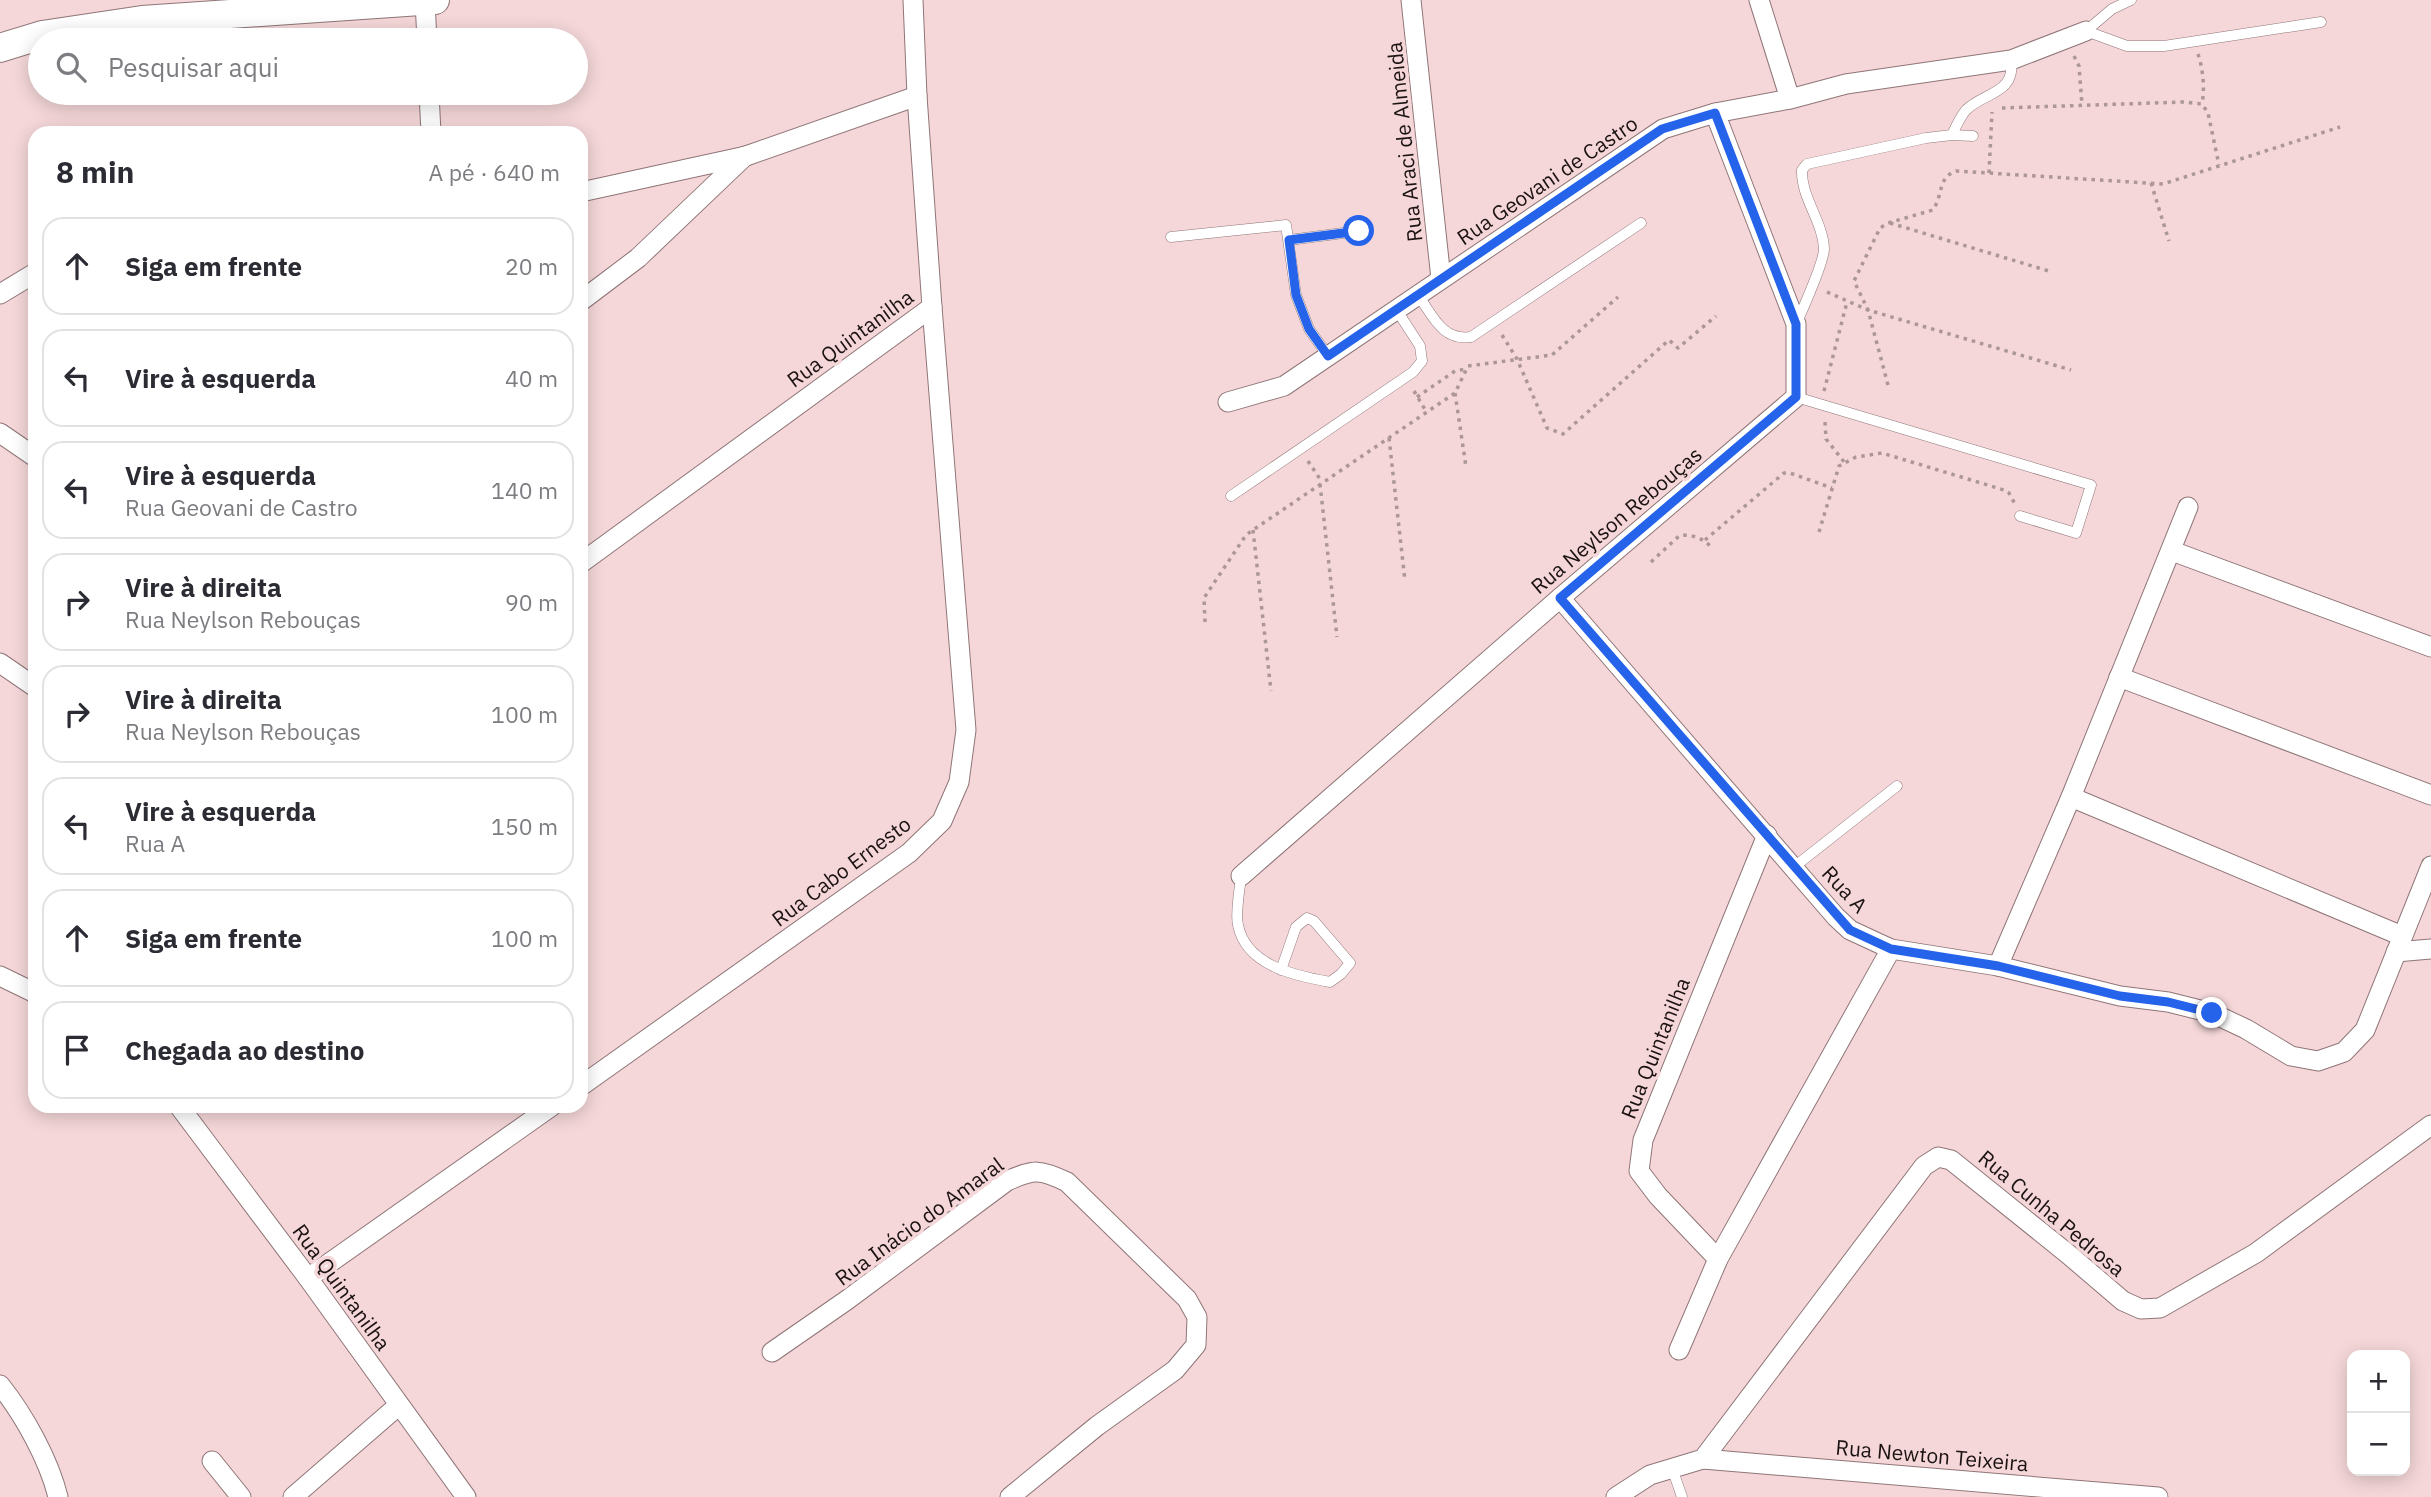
<!DOCTYPE html>
<html lang="pt">
<head>
<meta charset="utf-8">
<style>
	:root { --surface:#fff; --page:#f2f2f3; --text:#2b2b33; --muted:#7c7c81; --line:#e1e1e2 }
	body { margin:0; font-family:"IBM Plex Sans",sans-serif; background:var(--page); color:var(--text) }
	.controls { position:absolute; right:21px; bottom:21px; display:grid; overflow:hidden; border-radius:14px; box-shadow:0 4px 18px #0003 }
	.controls button { width:63px; height:63px; display:grid; place-items:center; padding:0; border:0; border-bottom:2px solid var(--line); background:var(--surface); color:var(--text); font:35px sans-serif }
	.stop { position:absolute; width:21px; height:21px; margin:-16px; border:5px solid #2563eb; border-radius:50%; background:#fff }
	.stop.end { background:#2563eb; border-color:#fff; box-shadow:0 2px 7px #0008 }
	.list { margin:0; padding:0; list-style:none }
	h2 { display:flex; justify-content:space-between; align-items:center; height:91px; margin:0; padding:0 28px; font-size:30px }
	h2 small { font-size:23px; font-weight:400; color:var(--muted) }
	.list li { display:grid; grid-template-columns:46px 1fr auto; gap:21px; align-items:center; box-sizing:border-box; height:98px; margin:0 14px 14px; padding:0 14px; border:2px solid var(--line); border-radius:21px }
	.list b { display:block; font-size:26px; white-space:nowrap }
	.list p { margin:0; font-size:23px; white-space:nowrap; color:var(--muted) }
	.list em { font-size:23px; font-style:normal; color:var(--muted) }
	.icon { flex:none; width:38px; height:38px; fill:none; stroke:currentColor; stroke-width:2; stroke-linecap:round; stroke-linejoin:round }
	.map { position:relative; flex:none; width:2431px; height:1497px; overflow:hidden }
	.search { position:absolute; background:var(--surface); box-shadow:0 4px 18px #0003; left:28px; top:28px; width:560px; height:77px; display:flex; align-items:center; gap:18px; box-sizing:border-box; padding:0 24px; border-radius:38px; color:var(--muted); font-size:26px }
	.panel { position:absolute; background:var(--surface); box-shadow:0 4px 18px #0003; left:28px; top:126px; width:560px; height:987px; border-radius:21px }
	.map>svg:first-child { display:block }
</style>
</head>
<body>
<div class="map">
<svg width="2431" height="1497" viewBox="0 0 2431 1497">
	<rect width="100%" height="100%" fill="#f5d7d9"/>
	<g fill="none" stroke-linecap="round" stroke-linejoin="round">
		<!-- lane casing -->
		<g stroke="#8f7577" stroke-width="11">
			<g id="lane">
				<path d="M2131,0L2112,9L2086,31L2127,46H2164L2321,22"/>
				<path d="M1952,135C1956,126 1960,117 1966,110C1984,92 2016,94 2011,60"/>
				<path d="M1171,237L1286,225L1296,295L1309,329L1328,356"/>
				<path d="M1289,240L1359,231"/>
				<path d="M1418,295C1433,316 1442,341 1471,337L1641,223"/>
				<path d="M1798,320C1804,306 1824,262 1824,249C1823,221 1801,198 1802,170L1807,164L1926,138L1952,135L1973,136"/>
				<path d="M1796,397L2091,485L2076,533L2020,516"/>
				<path d="M1231,496L1413,372L1422,361L1420,346L1396,309"/>
				<path d="M1794,867L1897,786"/>
				<path d="M1241,876C1240,889 1235,913 1238,925C1246,966 1296,976 1330,982L1341,974L1350,963L1314,921L1307,918L1296,927L1281,970"/>
				<path d="M1672,1468L1682,1497"/>
			</g>
		</g>
		<!-- street casing -->
		<g stroke="#8f7577" stroke-width="21">
			<g id="street">
				<path d="M1411,0L1441,279"/>
				<path d="M1759,0L1790,99"/>
				<path d="M425,2L427,40"/>
				<path d="M429,93L431,133"/>
				<path d="M581,192L746,156L917,96"/>
				<path d="M0,294L35,273"/>
				<path d="M581,301L638,258L745,156"/>
				<path d="M1228,402L1284,386L1663,129L1715,113L1790,99L1846,84L2011,60L2086,31"/>
				<path d="M0,433L35,457"/>
				<path d="M2172,551L2431,647"/>
				<path d="M581,563L932,307L917,96L913,0"/>
				<path d="M1560,598L1836,917L1850,930L1891,949L1998,966L2120,996L2168,1002L2212,1013L2246,1029L2291,1056L2318,1061L2344,1052L2365,1030L2431,866"/>
				<path d="M0,663L35,687"/>
				<path d="M2119,677L2431,795"/>
				<path d="M2071,797L2402,936"/>
				<path d="M1241,876L1560,598L1796,397V324L1715,113"/>
				<path d="M2396,952L2431,949"/>
				<path d="M1998,966L2071,797L2188,507"/>
				<path d="M0,976L35,993"/>
				<path d="M581,1086L909,853L942,821L959,782L966,730L932,307"/>
				<path d="M179,1106L308,1278L466,1497"/>
				<path d="M1718,1259L1658,1196L1639,1171L1643,1140L1767,835"/>
				<path d="M308,1278L552,1106"/>
				<path d="M1679,1350L1718,1259L1891,949"/>
				<path d="M772,1352L847,1300L1007,1181C1034,1169 1040,1169 1067,1182L1187,1299L1197,1317L1196,1345L1175,1370L1097,1426L1010,1497"/>
				<path d="M0,1385C24,1415 49,1460 58,1497"/>
				<path d="M1703,1459L2158,1497"/>
				<path d="M212,1461L241,1497"/>
				<path d="M293,1497L399,1405"/>
				<path d="M1616,1497L1650,1475L1703,1459L1924,1166L1938,1157L1951,1160L2068,1254L2123,1301L2141,1309L2160,1308L2256,1253L2431,1125"/>
			</g>
		</g>
		<!-- secondary casing -->
		<g stroke="#8f7577" stroke-width="30">
			<path id="secondary" d="M0,48L42,35L142,20L435,0"/>
		</g>
		<!-- path -->
		<g stroke="#ad9697" stroke-width="3.5" stroke-dasharray="3.5 5" stroke-linecap="butt">
			<path d="M2198,54C2203,69 2205,88 2202,104"/>
			<path d="M2074,56L2079,66L2082,105"/>
			<path d="M2002,108L2184,102L2202,104L2208,113L2219,165"/>
			<path d="M1989,173L1992,112"/>
			<path d="M2151,183L2169,241"/>
			<path d="M1890,223L2052,272"/>
			<path d="M1827,292L1868,310L2071,370"/>
			<path d="M1502,335L1517,359L1547,428L1563,434L1669,340L1678,348L1716,316"/>
			<path d="M1888,385L1868,310L1854,281L1880,228L1888,223L1933,210C1943,195 1938,177 1956,171L2163,184L2340,127"/>
			<path d="M1414,391L1427,413"/>
			<path d="M1824,391L1847,302"/>
			<path d="M1455,393L1466,467"/>
			<path d="M1417,397L1455,371L1466,369"/>
			<path d="M1825,422L1826,439L1845,463"/>
			<path d="M1389,438L1405,581"/>
			<path d="M1308,461L1322,482"/>
			<path d="M1320,484L1337,637"/>
			<path d="M1253,530L1271,691"/>
			<path d="M1819,532L1839,466L1856,457L1882,453L2004,490L2009,493L2015,504"/>
			<path d="M1705,540L1784,473H1790L1832,488"/>
			<path d="M1651,562L1679,536C1691,533 1704,539 1711,547"/>
			<path d="M1205,622L1204,598L1246,535L1253,530L1455,393L1468,366L1552,355L1618,297"/>
		</g>
		<!-- lane -->
		<use href="#lane" stroke="#fff" stroke-width="10"/>
		<!-- street -->
		<use href="#street" stroke="#fff" stroke-width="19"/>
		<!-- secondary -->
		<use href="#secondary" stroke="#fff" stroke-width="28"/>
	</g>
	<g fill="none" stroke-linecap="round" stroke-linejoin="round">
		<!-- route -->
		<path stroke="#2563eb" stroke-width="9" d="M1359,231L1289,240L1296,295L1309,329L1328,356L1662,129L1715,113L1796,324V397L1560,598L1850,930L1891,949L1998,966L2120,996L2168,1002L2212,1013"/>
	</g>
	<g text-anchor="middle" dominant-baseline="central" stroke-width="7" stroke-linejoin="round" paint-order="stroke">
		<!-- street labels -->
		<g font-size="21" fill="#1b1212" stroke="#f5d7d9">
			<text transform="translate(1404 142) rotate(-96)">Rua Araci de Almeida</text>
			<text transform="translate(1547 180) rotate(-34)">Rua Geovani de Castro</text>
			<text transform="translate(850 338) rotate(-36)">Rua Quintanilha</text>
			<text transform="translate(1616 520) rotate(-40)">Rua Neylson Rebouças</text>
			<text transform="translate(841 871) rotate(-37)">Rua Cabo Ernesto</text>
			<text transform="translate(1845 889) rotate(47)">Rua A</text>
			<text transform="translate(1655 1048) rotate(-68)">Rua Quintanilha</text>
			<text transform="translate(2052 1213) rotate(40)">Rua Cunha Pedrosa</text>
			<text transform="translate(919 1221) rotate(-36)">Rua Inácio do Amaral</text>
			<text transform="translate(342 1287) rotate(54)">Rua Quintanilha</text>
			<text transform="translate(1932 1455) rotate(5)">Rua Newton Teixeira</text>
		</g>
	</g>
</svg>
<div class="controls">
<button>+</button>
<button>−</button>
</div>
<div class="stop" style="left:1359px;top:231px"></div>
<div class="stop end" style="left:2212px;top:1013px"></div>
<div class="search"><svg class="icon" aria-label="search" viewBox="0 0 24 24"><circle cx="10" cy="10" r="6"/><path d="M15 15l6 6"/></svg>Pesquisar aqui</div>
<section class="panel">
<h2>8 min<small>A pé · 640 m</small></h2>
<ul class="list">
<li><svg class="icon" aria-label="ahead" viewBox="0 0 24 24"><path d="M12 20V5M6 11l6-6 6 6"/></svg><div><b>Siga em frente</b></div><em>20 m</em></li>
<li><svg class="icon" aria-label="left" viewBox="0 0 24 24"><path d="M17 20v-9H6M10 6l-5 5 5 5"/></svg><div><b>Vire à esquerda</b></div><em>40 m</em></li>
<li><svg class="icon" aria-label="left" viewBox="0 0 24 24"><path d="M17 20v-9H6M10 6l-5 5 5 5"/></svg><div><b>Vire à esquerda</b><p>Rua Geovani de Castro</p></div><em>140 m</em></li>
<li><svg class="icon" aria-label="right" viewBox="0 0 24 24"><path d="M7 20v-9h11M14 6l5 5-5 5"/></svg><div><b>Vire à direita</b><p>Rua Neylson Rebouças</p></div><em>90 m</em></li>
<li><svg class="icon" aria-label="right" viewBox="0 0 24 24"><path d="M7 20v-9h11M14 6l5 5-5 5"/></svg><div><b>Vire à direita</b><p>Rua Neylson Rebouças</p></div><em>100 m</em></li>
<li><svg class="icon" aria-label="left" viewBox="0 0 24 24"><path d="M17 20v-9H6M10 6l-5 5 5 5"/></svg><div><b>Vire à esquerda</b><p>Rua A</p></div><em>150 m</em></li>
<li><svg class="icon" aria-label="ahead" viewBox="0 0 24 24"><path d="M12 20V5M6 11l6-6 6 6"/></svg><div><b>Siga em frente</b></div><em>100 m</em></li>
<li><svg class="icon" aria-label="arrive" viewBox="0 0 24 24"><path d="M6 21V4h12l-3 4 3 4H6"/></svg><div><b>Chegada ao destino</b></div></li>
</ul>
</section>
</div>
</body>
</html>
